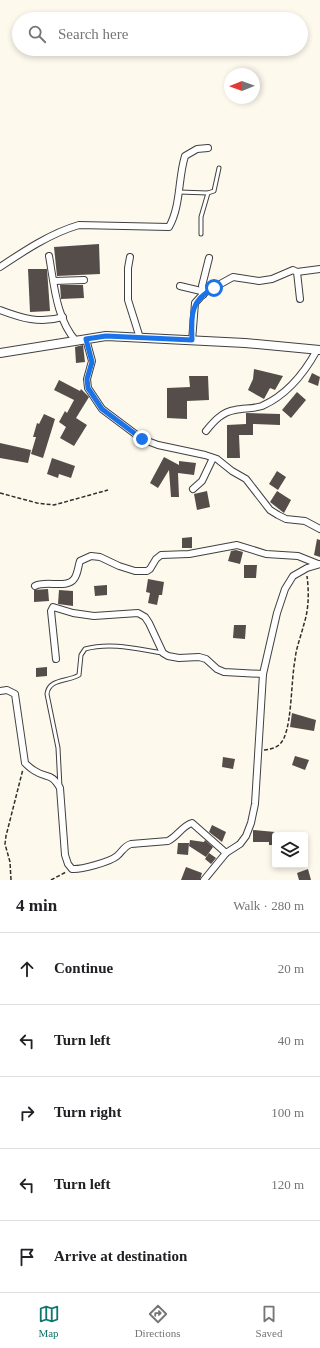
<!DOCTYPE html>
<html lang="en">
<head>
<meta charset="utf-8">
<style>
	:root { --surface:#fff; --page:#f2f2f2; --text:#202124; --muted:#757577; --line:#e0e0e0; --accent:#0f766e }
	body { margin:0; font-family:"Times New Roman",serif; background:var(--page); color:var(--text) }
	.controls { position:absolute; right:12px; bottom:12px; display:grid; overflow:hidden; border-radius:4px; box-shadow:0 2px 6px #0003 }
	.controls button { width:36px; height:36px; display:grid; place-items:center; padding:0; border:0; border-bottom:1px solid var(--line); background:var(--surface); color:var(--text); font:20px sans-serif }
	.compass { position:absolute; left:224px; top:68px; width:36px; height:36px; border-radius:50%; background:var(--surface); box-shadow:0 2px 6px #0003; rotate:269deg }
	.stop { position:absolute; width:12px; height:12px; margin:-9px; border:3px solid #1a73e8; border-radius:50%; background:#fff }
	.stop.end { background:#1a73e8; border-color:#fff; box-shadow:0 1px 4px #0008 }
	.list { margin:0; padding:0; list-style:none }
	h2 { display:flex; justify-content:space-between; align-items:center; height:52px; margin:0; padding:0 16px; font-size:17px }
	h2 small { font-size:13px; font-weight:400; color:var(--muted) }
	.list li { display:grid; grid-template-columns:26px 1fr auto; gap:12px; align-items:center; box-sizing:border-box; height:72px; padding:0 16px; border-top:1px solid var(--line) }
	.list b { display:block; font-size:15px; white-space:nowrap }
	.list em { font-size:13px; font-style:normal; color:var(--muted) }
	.icon { flex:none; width:22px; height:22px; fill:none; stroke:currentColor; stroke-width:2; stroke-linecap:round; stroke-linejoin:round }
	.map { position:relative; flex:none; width:320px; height:880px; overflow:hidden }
	.search { position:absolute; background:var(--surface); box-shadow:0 2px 6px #0003; left:12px; right:12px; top:12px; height:44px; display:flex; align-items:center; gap:10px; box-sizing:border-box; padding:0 14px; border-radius:22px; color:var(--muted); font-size:15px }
	.sheet { height:412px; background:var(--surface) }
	nav { display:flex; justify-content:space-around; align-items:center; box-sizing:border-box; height:56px; border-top:1px solid var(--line); background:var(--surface); font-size:11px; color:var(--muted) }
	nav a { display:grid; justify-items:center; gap:2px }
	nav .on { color:var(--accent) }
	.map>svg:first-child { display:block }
</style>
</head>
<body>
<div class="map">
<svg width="320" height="880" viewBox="0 0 320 880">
	<rect width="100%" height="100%" fill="#fef9ed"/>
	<!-- building -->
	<g fill="#554d4a">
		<path d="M99,244L100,274L57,276L54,247Z"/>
		<path d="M28,269H47L50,311L30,312Z"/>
		<path d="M60,285H83L84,298L61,299Z"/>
		<path d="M83,345L85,362L76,363L75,347Z"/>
		<path d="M254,369L283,376L275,390L270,388L264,399L248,390L253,379Z"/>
		<path d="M312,373L320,377L318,386L308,382Z"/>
		<path d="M189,376H208L209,400L187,401V419L167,418V388L190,387Z"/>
		<path d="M59,380L80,391L81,389L89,397L76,418L87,425L74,446L60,438L66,427L59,422L65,411L67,413L74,400L54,390Z"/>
		<path d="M297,392L306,400L291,418L282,410Z"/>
		<path d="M246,413L280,414V425L253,424V435H239L240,458H227V425L246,424Z"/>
		<path d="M44,414L55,419L43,458L31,454L36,437H33L37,423L39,424Z"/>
		<path d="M0,443L31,450L28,463L0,458Z"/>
		<path d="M164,457L179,465V461L196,463L194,475L178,473L179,497H171L169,470L158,488L150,483Z"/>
		<path d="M52,458L75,466L71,478L59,474L58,478L47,474Z"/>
		<path d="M277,471L286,477L278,490L269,484Z"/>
		<path d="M207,491L210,507L197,510L194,494Z"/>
		<path d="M277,491L291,500L284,513L270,502Z"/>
		<path d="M192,537V548H182V538Z"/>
		<path d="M317,539L320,540V557L314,555Z"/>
		<path d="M236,550L243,552L240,564L228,561L231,551Z"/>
		<path d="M244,565H257L256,578H244Z"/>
		<path d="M148,579L164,582L162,595H159L157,605L148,603L150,593L146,592Z"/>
		<path d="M107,585V595L95,596L94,586Z"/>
		<path d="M48,589L49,601L34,602V590Z"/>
		<path d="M59,590L73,591V606L58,604Z"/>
		<path d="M234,625H246L245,639L233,638Z"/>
		<path d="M47,667V676L36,677V668Z"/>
		<path d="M292,713L316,720L314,731L290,727Z"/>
		<path d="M295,756L309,760L305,770L292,765Z"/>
		<path d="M223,757L235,759L233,769L222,767Z"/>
		<path d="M212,825L226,832L222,842L209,832Z"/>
		<path d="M253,830L275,832V845H269V842H253Z"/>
		<path d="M190,840L204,842L205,840L213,847L206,857L189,846Z"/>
		<path d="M178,843H189L188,855L177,854Z"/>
		<path d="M209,853L216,858L211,864L205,859Z"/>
		<path d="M186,867L202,873L200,880H181Z"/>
		<path d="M308,869L311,880H299L297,873Z"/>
	</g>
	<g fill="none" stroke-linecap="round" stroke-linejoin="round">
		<!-- service casing -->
		<g stroke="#404040" stroke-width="5">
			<g id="service">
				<path d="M179,192L208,193L214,191L219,168"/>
				<path d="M201,234V217L208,193"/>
				<path d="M60,787L58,748L47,694C49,678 68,682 79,675L81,655L85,649C111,642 137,649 163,653"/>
			</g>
		</g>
		<!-- minor casing -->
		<g stroke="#404040" stroke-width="8">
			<g id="minor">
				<path d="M49,256C54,283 56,319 76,341"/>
				<path d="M130,257L128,268V300L140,338"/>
				<path d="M0,267C24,251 51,233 79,225L169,227C181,206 178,178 185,156L197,149L208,148"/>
				<path d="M297,272L320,269"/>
				<path d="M54,281L84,280"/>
				<path d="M180,286L201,291L203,295"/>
				<path d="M204,293L202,286L209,258"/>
				<path d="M0,310C21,318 40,324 63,317"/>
				<path d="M86,339L92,361L87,379L88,388L102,409L142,439L158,445L205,455L217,459L232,471L246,479L270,510L278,515L286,519L305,521L320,529"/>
				<path d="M192,341L195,303L204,293L233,277L259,281L272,279L293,270L297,272L300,299"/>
				<path d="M206,431C214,421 222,412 235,410C244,408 253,409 262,406C287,395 305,372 317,350"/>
				<path d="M193,489L202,481L213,458"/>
				<path d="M35,586C45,580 67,589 74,579C78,574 78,566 80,561L91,556L100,557L119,566L135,571H147L150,569L156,559L161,555L189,554L237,545L266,554L298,556L318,564"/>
				<path d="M56,659L51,611L53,607L73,613L94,616L138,613L145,617L149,623L163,653L168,656L179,658L199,657L206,659L217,669L224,672L263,674"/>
				<path d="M0,691L7,690L15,694L25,763C28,766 31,769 35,771C47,779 51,772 60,788L65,855L68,864L72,869C80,870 110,862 117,856C122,852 124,846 131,844L168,841C178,836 182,826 192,823L226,853"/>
				<path d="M204,880L226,853L240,844L246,836L251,823L255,804L263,674L277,613L285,589L293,576L307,568L320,564"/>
			</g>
		</g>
		<!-- tertiary casing -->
		<g stroke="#404040" stroke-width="10">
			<path id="tertiary" d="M0,353L106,336L245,343L320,350"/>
		</g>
		<!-- path -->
		<g stroke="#2f2f2f" stroke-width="1.5" stroke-dasharray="4 2" stroke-linecap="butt">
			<path d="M0,493L37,503L54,505L108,490"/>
			<path d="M264,750C273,749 280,747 284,738C292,720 291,681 295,660C296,648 301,636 304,624C309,608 309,592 307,576"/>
			<path d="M11,880L10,862L5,844L6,836L23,769"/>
			<path d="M51,880L66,872"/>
		</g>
		<!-- service -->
		<use href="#service" stroke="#fff" stroke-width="3"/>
		<!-- minor -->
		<use href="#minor" stroke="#fff" stroke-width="6"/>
		<!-- tertiary -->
		<use href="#tertiary" stroke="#fff" stroke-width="8"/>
	</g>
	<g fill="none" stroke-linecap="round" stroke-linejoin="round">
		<!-- route -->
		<path stroke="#1a73e8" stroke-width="5" d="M142,439L102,409L88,388L87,379L92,362L86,339L106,336L192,340C191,316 190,300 214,288"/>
	</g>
</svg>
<div class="controls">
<button><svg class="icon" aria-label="layers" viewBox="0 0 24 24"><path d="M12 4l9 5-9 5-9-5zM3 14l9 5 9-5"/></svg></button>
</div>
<svg class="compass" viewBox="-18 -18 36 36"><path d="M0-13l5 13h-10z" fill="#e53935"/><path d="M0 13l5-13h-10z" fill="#757577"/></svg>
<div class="stop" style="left:214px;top:288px"></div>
<div class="stop end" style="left:142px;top:439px"></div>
<div class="search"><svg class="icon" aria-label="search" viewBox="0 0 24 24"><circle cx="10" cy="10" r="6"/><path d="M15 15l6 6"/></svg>Search here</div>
</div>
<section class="sheet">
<h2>4 min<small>Walk · 280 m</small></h2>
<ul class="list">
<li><svg class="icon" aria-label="ahead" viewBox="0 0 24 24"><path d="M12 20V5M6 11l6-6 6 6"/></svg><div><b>Continue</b></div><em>20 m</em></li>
<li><svg class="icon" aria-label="left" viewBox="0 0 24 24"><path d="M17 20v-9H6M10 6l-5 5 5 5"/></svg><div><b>Turn left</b></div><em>40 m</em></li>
<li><svg class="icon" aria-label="right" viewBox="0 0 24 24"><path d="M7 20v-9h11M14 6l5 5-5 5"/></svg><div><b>Turn right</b></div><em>100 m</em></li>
<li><svg class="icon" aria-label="left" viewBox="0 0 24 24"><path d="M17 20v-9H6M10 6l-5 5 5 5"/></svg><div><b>Turn left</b></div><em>120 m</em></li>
<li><svg class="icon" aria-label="arrive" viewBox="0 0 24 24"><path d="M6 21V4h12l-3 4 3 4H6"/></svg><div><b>Arrive at destination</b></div></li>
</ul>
</section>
<nav>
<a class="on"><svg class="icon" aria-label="map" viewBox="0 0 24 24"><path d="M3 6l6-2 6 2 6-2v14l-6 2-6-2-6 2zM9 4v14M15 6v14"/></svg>Map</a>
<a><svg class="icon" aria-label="directions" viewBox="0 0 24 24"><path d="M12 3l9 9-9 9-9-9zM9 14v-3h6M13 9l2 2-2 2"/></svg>Directions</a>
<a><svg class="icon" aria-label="saved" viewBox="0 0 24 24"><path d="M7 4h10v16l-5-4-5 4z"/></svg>Saved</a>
</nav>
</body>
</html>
